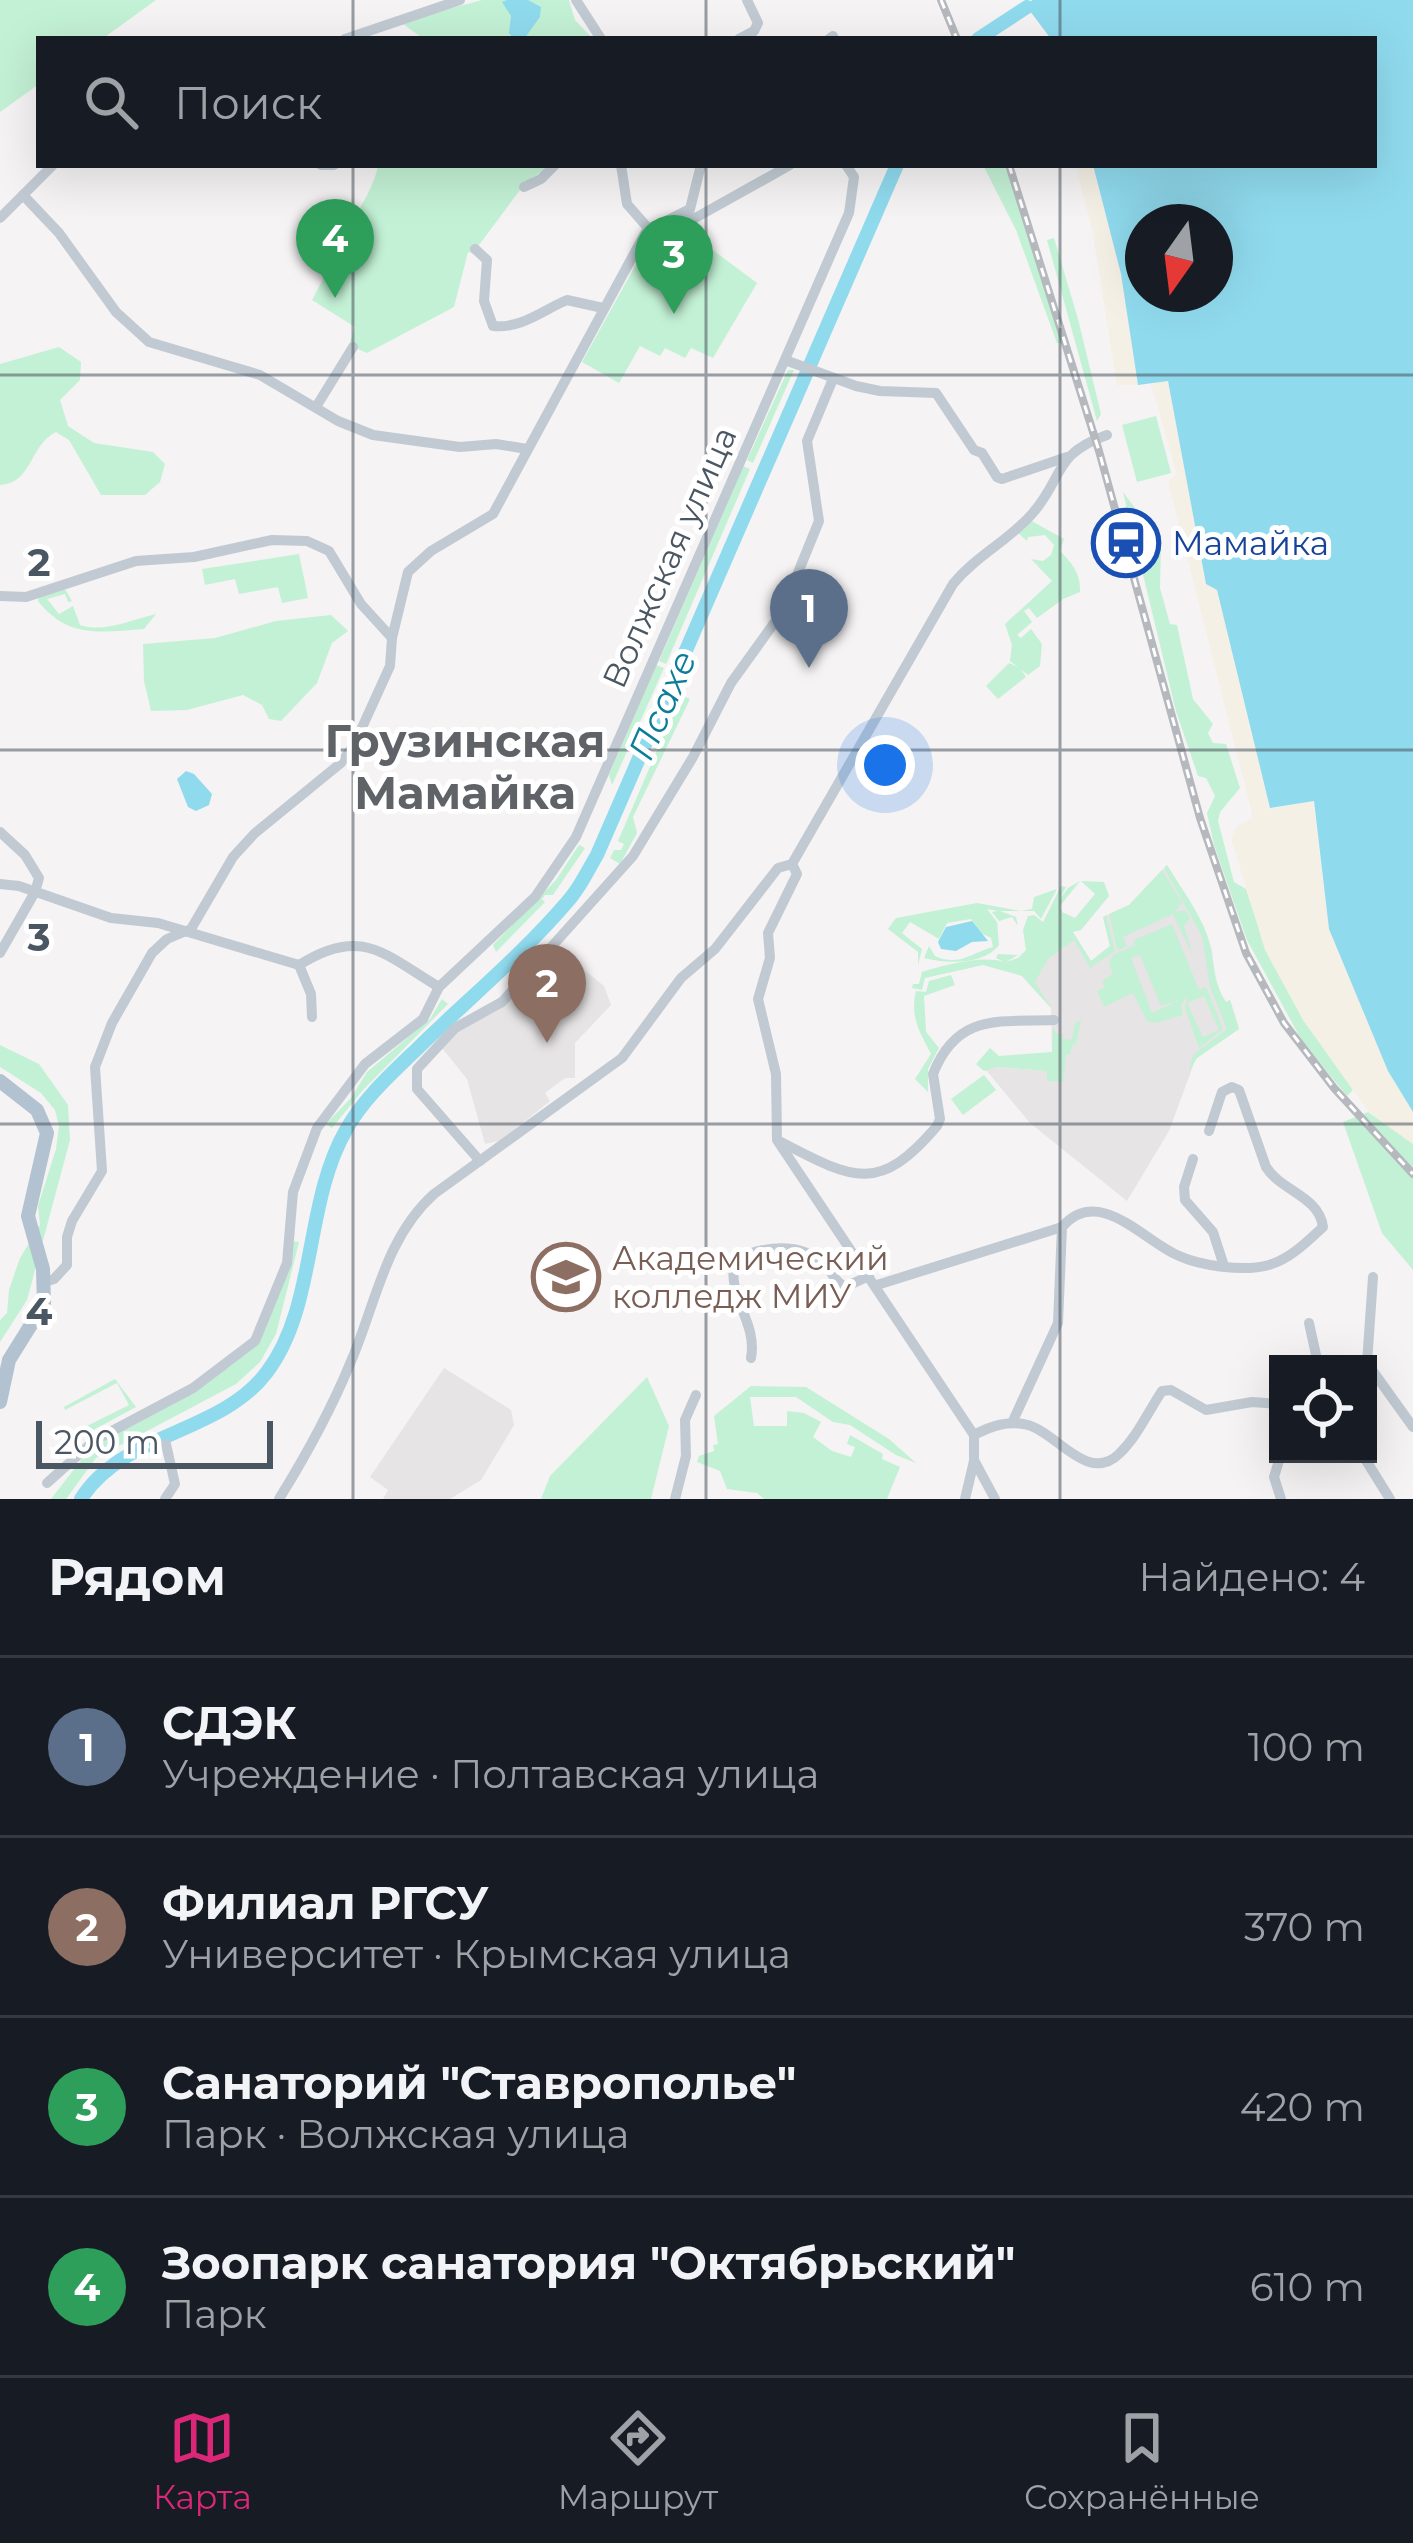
<!DOCTYPE html>
<html lang="ru">
<head>
<meta charset="utf-8">
<style>
	:root { --surface:#171b24; --page:#242831; --text:#f1f3f6; --muted:#9ea1a6; --line:#363941; --accent:#db2777 }
	body { margin:0; font-family:Montserrat,sans-serif; background:var(--page); color:var(--text) }
	.controls { position:absolute; right:36px; bottom:36px; display:grid; overflow:hidden; border-radius:0px; box-shadow:0 12px 48px #0002 }
	.controls button { width:108px; height:108px; display:grid; place-items:center; padding:0; border:0; border-bottom:3px solid var(--line); background:var(--surface); color:var(--text); font:60px sans-serif }
	.compass { position:absolute; left:1125px; top:204px; width:108px; height:108px; border-radius:50%; background:var(--surface); box-shadow:0 12px 48px #0002; rotate:194deg }
	.scale { position:absolute; left:36px; bottom:30px; width:237px; box-sizing:border-box; padding-left:12px; border:6px solid #4a5661; border-top:0; font-size:33px; line-height:42px; white-space:nowrap; color:#4a5661; -webkit-text-stroke:9px #fff; paint-order:stroke }
	.you { position:absolute; left:885px; top:765px; width:42px; height:42px; margin:-30px; border:9px solid #fff; border-radius:50%; background:#1a73e8; box-shadow:0 0 0 18px #1a73e833 }
	.badge { display:grid; place-items:center; width:78px; height:78px; border-radius:50%; background:var(--accent); color:#fff; font-size:39px; font-weight:700 }
	.pin { position:absolute; translate:-50% -99px; filter:drop-shadow(0 3px 6px #0008) }
	.pin::after { content:''; position:absolute; top:63px; width:42px; height:36px; background:inherit; clip-path:polygon(0 0,100% 0,50% 100%) }
	.list { margin:0; padding:0; list-style:none }
	h2 { display:flex; justify-content:space-between; align-items:center; height:156px; margin:0; padding:0 48px; font-size:51px }
	h2 small { font-size:39px; font-weight:400; color:var(--muted) }
	.list li { display:grid; grid-template-columns:78px 1fr auto; gap:36px; align-items:center; box-sizing:border-box; height:180px; padding:0 48px; border-top:3px solid var(--line) }
	.list b { display:block; font-size:45px; white-space:nowrap }
	.list p { margin:0; font-size:39px; white-space:nowrap; color:var(--muted) }
	.list em { font-size:39px; font-style:normal; color:var(--muted) }
	.icon { flex:none; width:66px; height:66px; fill:none; stroke:currentColor; stroke-width:2; stroke-linecap:round; stroke-linejoin:round }
	.map { position:relative; flex:none; width:1413px; height:1499px; overflow:hidden }
	.search { position:absolute; background:var(--surface); box-shadow:0 12px 48px #0002; left:36px; right:36px; top:36px; height:132px; display:flex; align-items:center; gap:30px; box-sizing:border-box; padding:0 42px; border-radius:0px; color:var(--muted); font-size:45px }
	.sheet { height:876px; background:var(--surface) }
	nav { display:flex; justify-content:space-around; align-items:center; box-sizing:border-box; height:168px; border-top:3px solid var(--line); background:var(--surface); font-size:33px; color:var(--muted) }
	nav a { display:grid; justify-items:center; gap:6px }
	nav .on { color:var(--accent) }
	.map>svg:first-child { display:block }
</style>
</head>
<body>
<div class="map">
<svg width="1413" height="1499" viewBox="0 0 1413 1499">
	<rect width="100%" height="100%" fill="#f5f3f3"/>
	<!-- education -->
	<g fill="#e6e4e5">
		<path d="M1167,865L1204,927L1212,950L1216,987L1226,1002L1230,1000L1239,1029L1196,1058L1169,1131L1127,1201L1030,1123L986,1070L997,1067L1048,1071L1052,1052L1051,1008L1022,976L1072,931L1091,961L1110,946L1103,917L1129,905Z"/>
		<path d="M583,969L604,986L611,1005L575,1043V1078H565L545,1093L550,1101L502,1140L485,1144L467,1079L442,1048L460,1028L495,1012L532,974L556,982L567,980Z"/>
		<path d="M444,1368L511,1410L514,1425L481,1480L450,1499H383L388,1490L370,1477Z"/>
	</g>
	<!-- green -->
	<g fill="#c3f1d5" fill-rule="evenodd">
		<path d="M0,0H156L102,39H39V84L0,112Z"/>
		<path d="M482,0H569L575,20L593,39H424L400,22Z"/>
		<path d="M378,165H551L526,182L473,253L468,252L454,307L367,353L349,345L355,327L312,300L339,250L351,242C352,210 372,197 378,165Z"/>
		<path d="M983,165H1004L1026,215L1064,342L1057,343L1016,230Z"/>
		<path d="M693,228L714,251L757,283L713,358L691,348L685,358L665,348L660,356L640,346L619,383L582,362L649,241Z"/>
		<path d="M1054,238L1078,319L1101,414L1097,421L1047,240Z"/>
		<path d="M59,347L81,362L80,380L60,400L68,426L94,443L153,452L165,464L160,482L145,495H101L69,440L56,432C29,445 33,483 0,485V364Z"/>
		<path d="M788,370H794L753,463L747,460Z"/>
		<path d="M1156,416L1171,473L1137,482L1122,425Z"/>
		<path d="M743,466L750,469L666,664L659,661Z"/>
		<path d="M1123,492L1161,543L1160,588L1170,624L1177,625L1193,699L1213,724L1208,733L1213,743L1226,744L1240,788L1220,812L1218,821L1234,882L1246,889C1272,972 1304,1020 1353,1090L1347,1096L1302,1041L1247,940L1214,845L1207,813L1215,796L1206,778L1198,776L1176,711Z"/>
		<path d="M1028,519L1064,539L1060,551C1072,563 1081,574 1080,592L1063,599L1037,618L1029,608L1024,611L1032,622L1017,635L1021,638L1031,629L1042,644L1040,666L1028,675L1010,661L1012,645L1005,624L1052,581L1031,559L1043,561L1051,555L1054,545L1045,535L1028,537L1027,541L1017,532Z"/>
		<path d="M299,554L308,598L282,603L278,587L239,594L235,579L205,585L202,569Z"/>
		<path d="M65,589L72,601L68,602L65,594L47,599L59,614L73,606L80,625C104,633 131,620 156,614L144,629C101,632 68,639 38,601L39,595Z"/>
		<path d="M331,615L348,631L332,643L317,683L281,721L269,719L262,705L243,695L187,710L151,711L144,681L143,644L215,638L276,621Z"/>
		<path d="M1009,663L1020,668L1026,677L998,699L986,686Z"/>
		<path d="M656,665L664,668L612,785L609,775Z"/>
		<path d="M681,695L690,699L633,817L637,833L620,864L610,858L614,850H621L624,844L618,841Z"/>
		<path d="M579,845L585,848L553,895H545L542,899L545,902L496,952L493,945L556,880Z"/>
		<path d="M1167,865C1181,888 1198,910 1207,935C1215,959 1212,981 1226,1002L1230,1000L1239,1029L1197,1058L1189,1071L1193,1055L1227,1029L1210,987L1202,936L1164,868Z"/>
		<path d="M1162,870L1182,903L1175,912L1185,910L1190,918L1184,926L1193,956L1173,914L1123,937L1127,946L1118,950L1116,945L1109,914L1129,905Z"/>
		<path d="M1080,881L1060,906L1062,912L1075,918L1095,894L1081,881L1104,882L1109,896L1081,930L1073,932L1091,961L1110,946L1103,917L1106,915L1115,951L1090,968L1074,940L1048,959L1035,982L1051,1008L1022,976L983,965L925,978L922,990L912,988L913,984H919L922,972C945,965 983,955 1004,962L996,958L998,954L1018,955L1006,962L1018,958L1026,950L1023,930L1028,916L1034,915L1043,922L1061,886L1066,887L1059,900L1068,888Z"/>
		<path d="M1057,889L1041,919L1034,911H1000L1016,917L1018,926L1012,917L999,921L992,912L998,911L987,909L997,922L999,945C984,965 947,964 924,958L929,946L935,956C959,967 971,953 993,947L991,938L981,933L971,919L947,923L939,939L910,922L902,933L922,949L918,965V952L888,929L896,918L977,903L1021,911L1032,909L1034,897Z"/>
		<path d="M1172,924L1199,990L1206,987L1223,1029L1199,1048L1185,1008L1187,996L1181,1005L1183,1015L1156,1023L1147,1021L1133,993L1104,1007L1097,991L1105,987L1102,981L1113,974L1109,963L1113,955L1135,945L1134,940ZM1140,955L1161,1006L1180,1000L1152,1013L1131,958ZM1204,996L1219,1030L1203,1037L1187,1003Z"/>
		<path d="M951,975L955,985L924,996L926,1032L939,1048L928,1069V1092L915,1079L931,1054C919,1030 910,1018 916,991L926,992L929,981Z"/>
		<path d="M442,999L448,1004L363,1090L332,1128L326,1124L351,1098L367,1072L430,1019Z"/>
		<path d="M1081,1020L1076,1044L1072,1045L1070,1054L1066,1055L1063,1082L1047,1081V1071L997,1067L984,1071L976,1064L990,1048L999,1056L1052,1052L1053,1027L1057,1034H1063L1064,1040L1072,1039L1075,1023Z"/>
		<path d="M0,1045L39,1064L68,1105L70,1140L27,1300L0,1342V1320L7,1313L9,1290L20,1258L40,1225L38,1206L56,1149L59,1126L55,1110L41,1093L0,1067Z"/>
		<path d="M984,1075L996,1090L963,1115L951,1099Z"/>
		<path d="M1368,1112L1413,1144V1270L1382,1233L1343,1122Z"/>
		<path d="M292,1241L299,1242L276,1334L260,1362L236,1384L96,1458L66,1499H51L92,1446L198,1387L249,1352L291,1261Z"/>
		<path d="M647,1377L669,1426L651,1499H541L550,1476Z"/>
		<path d="M115,1379L136,1407L82,1436L79,1430L129,1405L117,1383L65,1410L64,1407Z"/>
		<path d="M751,1386L806,1387L889,1439L916,1463L896,1455L850,1425L833,1422L796,1397H750L754,1426H787V1411L804,1413L821,1422L813,1437L832,1451L851,1457L855,1447L847,1444L850,1435L883,1454L882,1459L900,1467L887,1499H764L757,1493L727,1489L720,1471L697,1462L699,1456L714,1451L713,1445L718,1444L714,1416Z"/>
	</g>
	<!-- sand -->
	<g fill="#f5f0e5">
		<path d="M1076,165H1093L1121,274L1138,385H1117L1093,234Z"/>
		<path d="M1168,380L1206,584L1217,590L1270,809L1313,801L1329,929L1388,1071L1413,1112V1144L1368,1111L1303,1020L1265,950L1231,838L1236,827L1252,818V813L1168,482L1177,474L1151,384Z"/>
	</g>
	<!-- water -->
	<g fill="#90daee" fill-rule="evenodd">
		<path d="M507,0H528L541,7L540,17L524,39H514L509,33L511,16L502,2Z"/>
		<path d="M1032,0H1413V1112L1388,1071L1329,929L1314,801L1270,808L1217,590L1206,584L1168,381L1138,385L1121,274L1093,165H1374V39H1051L1027,7ZM1143,222H1215V294H1143Z"/>
		<path d="M186,771L194,774L212,794L209,805L196,811L188,807L177,779Z"/>
		<path d="M972,921L988,941L972,942L956,951L941,949L938,942L946,927Z"/>
	</g>
	<g fill="none" stroke-linecap="round" stroke-linejoin="round">
		<!-- river -->
		<g stroke="#90daee" stroke-width="14">
			<path d="M978,39L1027,7"/>
			<path d="M81,1499C123,1432 221,1434 267,1372C317,1306 304,1203 346,1130C363,1099 392,1073 418,1048C467,1000 523,954 568,901C580,888 588,870 597,855L897,165"/>
		</g>
		<!-- minor -->
		<g stroke="#c1cad2" stroke-width="10">
			<path d="M576,0L601,39"/>
			<path d="M345,39L460,0"/>
			<path d="M739,39L754,31L758,23L747,0"/>
			<path d="M829,39L833,36"/>
			<path d="M321,165H334"/>
			<path d="M621,165L627,204L648,228L697,217L790,165"/>
			<path d="M524,187L541,179L555,165"/>
			<path d="M23,195L59,233L116,312L149,342L260,375L338,421L373,435L460,447L496,444L527,449"/>
			<path d="M0,218L53,165"/>
			<path d="M662,223L690,209L701,165"/>
			<path d="M475,249L487,260L484,301L493,326C521,329 543,310 567,300L603,308"/>
			<path d="M785,360L856,386L880,391L936,393L974,450L982,453L997,477L1002,479L1067,457"/>
			<path d="M316,407L353,347"/>
			<path d="M0,596L26,597L136,561L194,557L272,540L307,541L329,551L361,604L392,638"/>
			<path d="M0,832L25,855L39,878L35,892L0,953"/>
			<path d="M792,864L797,874L768,933L770,958L758,999L776,1074L777,1140L974,1435V1460L995,1499"/>
			<path d="M0,884L19,886L111,918L158,923L299,965"/>
			<path d="M299,965C362,925 385,955 439,987L535,897L576,837L849,213L854,177L846,165"/>
			<path d="M299,965L311,994L312,1017"/>
			<path d="M781,1142C854,1180 879,1194 937,1126L940,1119L933,1074C957,1013 998,1022 1054,1020"/>
			<path d="M1193,1159L1184,1187L1185,1200L1213,1232L1224,1266"/>
			<path d="M480,1161L417,1089V1069L455,1028L502,1002L633,856L693,757L731,683L782,612L819,521L807,441L833,379"/>
			<path d="M1373,1277L1367,1363L1413,1427"/>
			<path d="M45,1282L54,1279L67,1265V1237L72,1221L102,1171L95,1067L112,1023L152,953L167,939L191,929L233,857L254,834L341,763L355,743L390,666L392,638L408,572L431,551L493,514L648,228"/>
			<path d="M877,1285L1062,1227C1098,1185 1143,1240 1177,1255C1200,1266 1244,1272 1269,1265C1290,1259 1308,1241 1323,1227C1319,1196 1281,1191 1266,1167L1239,1090L1232,1087L1222,1092L1209,1131"/>
			<path d="M1309,1323L1318,1364"/>
			<path d="M751,1358C758,1321 724,1294 736,1259C765,1246 802,1241 826,1266C834,1275 834,1281 845,1287L869,1276"/>
			<path d="M1012,1423L1058,1323L1062,1227"/>
			<path d="M974,1435C991,1426 1008,1420 1028,1425C1057,1433 1088,1484 1119,1454C1137,1437 1148,1412 1162,1391L1171,1390L1206,1410L1252,1402L1278,1404"/>
			<path d="M1281,1454L1274,1477L1281,1499"/>
			<path d="M1362,1454L1390,1499"/>
			<path d="M47,1483L95,1440L193,1388L255,1341L287,1263L293,1192L317,1128L365,1064L423,1019L439,987"/>
			<path d="M165,1499L175,1484L166,1444"/>
			<path d="M279,1499C307,1454 332,1408 352,1359C376,1302 386,1237 434,1194L622,1058L681,978L715,949L778,868L792,864L953,584C976,556 1008,541 1031,515C1064,479 1052,454 1107,435"/>
			<path d="M675,1499L686,1456L685,1420L696,1395"/>
			<path d="M965,1499L974,1461"/>
		</g>
		<!-- major -->
		<path stroke="#b3c2d1" stroke-width="14" d="M0,1081L37,1110L47,1133L28,1216L43,1269L44,1304L9,1360L0,1402"/>
		<!-- rail casing -->
		<g stroke="#b5b8bd" stroke-width="8">
			<g id="rail">
				<path d="M941,0L957,39"/>
				<path d="M1009,165L1099,451L1200,818L1246,953L1284,1023L1334,1088L1413,1174"/>
			</g>
		</g>
		<!-- rail -->
		<use href="#rail" stroke="#fff" stroke-width="3" stroke-dasharray="9" stroke-linecap="butt"/>
	</g>
	<!-- grid -->
	<path fill="none" stroke="#4a5661" stroke-width="3" stroke-opacity="0.55" d="M353,0V39M706,0V39M1060,0V39M353,165V1499M706,165V1499M1060,165V1499M0,375H1413M0,750H1413M0,1124H1413"/>
	<!-- icons -->
	<defs>
		<g id="station-ring" transform="scale(3.45)"><circle r="9.5" fill="#fff" stroke="#1a4fb4" stroke-width="1.5"/><path d="M-3-6H3Q5-6 5-4V2Q5 4 3 4L4.5 6H3L1.5 4h-3L-3 6H-4.5L-3 4Q-5 4-5 2V-4Q-5-6-3-6ZM-3.5-4v3h7v-3ZM-3.5 1v1.5H-2V1ZM2 1v1.5H3.5V1Z" fill="#1a4fb4"/></g>
		<g id="university-ring" transform="scale(3.45)"><circle r="9.5" fill="#fff" stroke="#8d6e63" stroke-width="1.5"/><path d="M0-5L7-2L0 1L-7-2ZM-4 1L0 2.5L4 1V4Q0 6-4 4Z" fill="#8d6e63"/></g>
	</defs>
	<g fill-rule="evenodd">
		<use href="#station-ring" x="1126" y="543"/>
		<use href="#university-ring" x="566" y="1277"/>
	</g>
	<g text-anchor="middle" dominant-baseline="central" stroke-width="10" stroke-linejoin="round" paint-order="stroke">
		<!-- transit labels -->
		<g font-size="33" fill="#164399" stroke="#fff" text-anchor="start">
			<text x="1172" y="543">Мамайка</text>
		</g>
		<!-- street labels -->
		<g font-size="33" fill="#4a5661" stroke="#fff">
			<text transform="translate(669 557) rotate(-66)">Волжская улица</text>
		</g>
		<!-- education labels -->
		<g font-size="33" fill="#785e54" stroke="#fff" text-anchor="start">
			<text x="612" y="1258">Академический<tspan x="612" dy="38">колледж МИУ</tspan></text>
		</g>
		<!-- water labels -->
		<g font-size="36" font-style="italic" fill="#0c7c9b" stroke="#fff">
			<text transform="translate(662 705) rotate(-66)">Псахе</text>
		</g>
		<!-- district labels -->
		<g font-size="45" font-weight="bold" fill="#5f6368" stroke="#fff">
			<text x="465" y="740">Грузинская<tspan x="465" dy="52">Мамайка</tspan></text>
		</g>
	</g>
	<g font-size="39" text-anchor="middle" font-weight="bold" fill="#4a5661" stroke="#fff" stroke-width="10" stroke-linejoin="round" paint-order="stroke">
		<text x="39" y="576">2</text>
		<text x="39" y="951">3</text>
		<text x="39" y="1325">4</text>
	</g>
</svg>
<div class="controls">
<button><svg class="icon" aria-label="locate" viewBox="0 0 24 24"><circle cx="12" cy="12" r="6"/><path d="M12 2v4M12 18v4M2 12h4M18 12h4"/></svg></button>
</div>
<svg class="compass" viewBox="-18 -18 36 36"><path d="M0-13l5 13h-10z" fill="#e53935"/><path d="M0 13l5-13h-10z" fill="#9ea1a6"/></svg>
<div class="scale">200 m</div>
<div class="you"></div>
<div class="pin badge" style="left:809px;top:668px;background:#5c6f8a">1</div>
<div class="pin badge" style="left:547px;top:1043px;background:#8d6e63">2</div>
<div class="pin badge" style="left:674px;top:314px;background:#2e9e5b">3</div>
<div class="pin badge" style="left:335px;top:298px;background:#2e9e5b">4</div>
<div class="search"><svg class="icon" aria-label="search" viewBox="0 0 24 24"><circle cx="10" cy="10" r="6"/><path d="M15 15l6 6"/></svg>Поиск</div>
</div>
<section class="sheet">
<h2>Рядом<small>Найдено: 4</small></h2>
<ul class="list">
<li><span class="badge" style="background:#5c6f8a">1</span><div><b>СДЭК</b><p>Учреждение · Полтавская улица</p></div><em>100 m</em></li>
<li><span class="badge" style="background:#8d6e63">2</span><div><b>Филиал РГСУ</b><p>Университет · Крымская улица</p></div><em>370 m</em></li>
<li><span class="badge" style="background:#2e9e5b">3</span><div><b>Санаторий &quot;Ставрополье&quot;</b><p>Парк · Волжская улица</p></div><em>420 m</em></li>
<li><span class="badge" style="background:#2e9e5b">4</span><div><b>Зоопарк санатория &quot;Октябрьский&quot;</b><p>Парк</p></div><em>610 m</em></li>
</ul>
</section>
<nav>
<a class="on"><svg class="icon" aria-label="map" viewBox="0 0 24 24"><path d="M3 6l6-2 6 2 6-2v14l-6 2-6-2-6 2zM9 4v14M15 6v14"/></svg>Карта</a>
<a><svg class="icon" aria-label="directions" viewBox="0 0 24 24"><path d="M12 3l9 9-9 9-9-9zM9 14v-3h6M13 9l2 2-2 2"/></svg>Маршрут</a>
<a><svg class="icon" aria-label="saved" viewBox="0 0 24 24"><path d="M7 4h10v16l-5-4-5 4z"/></svg>Сохранённые</a>
</nav>
</body>
</html>
